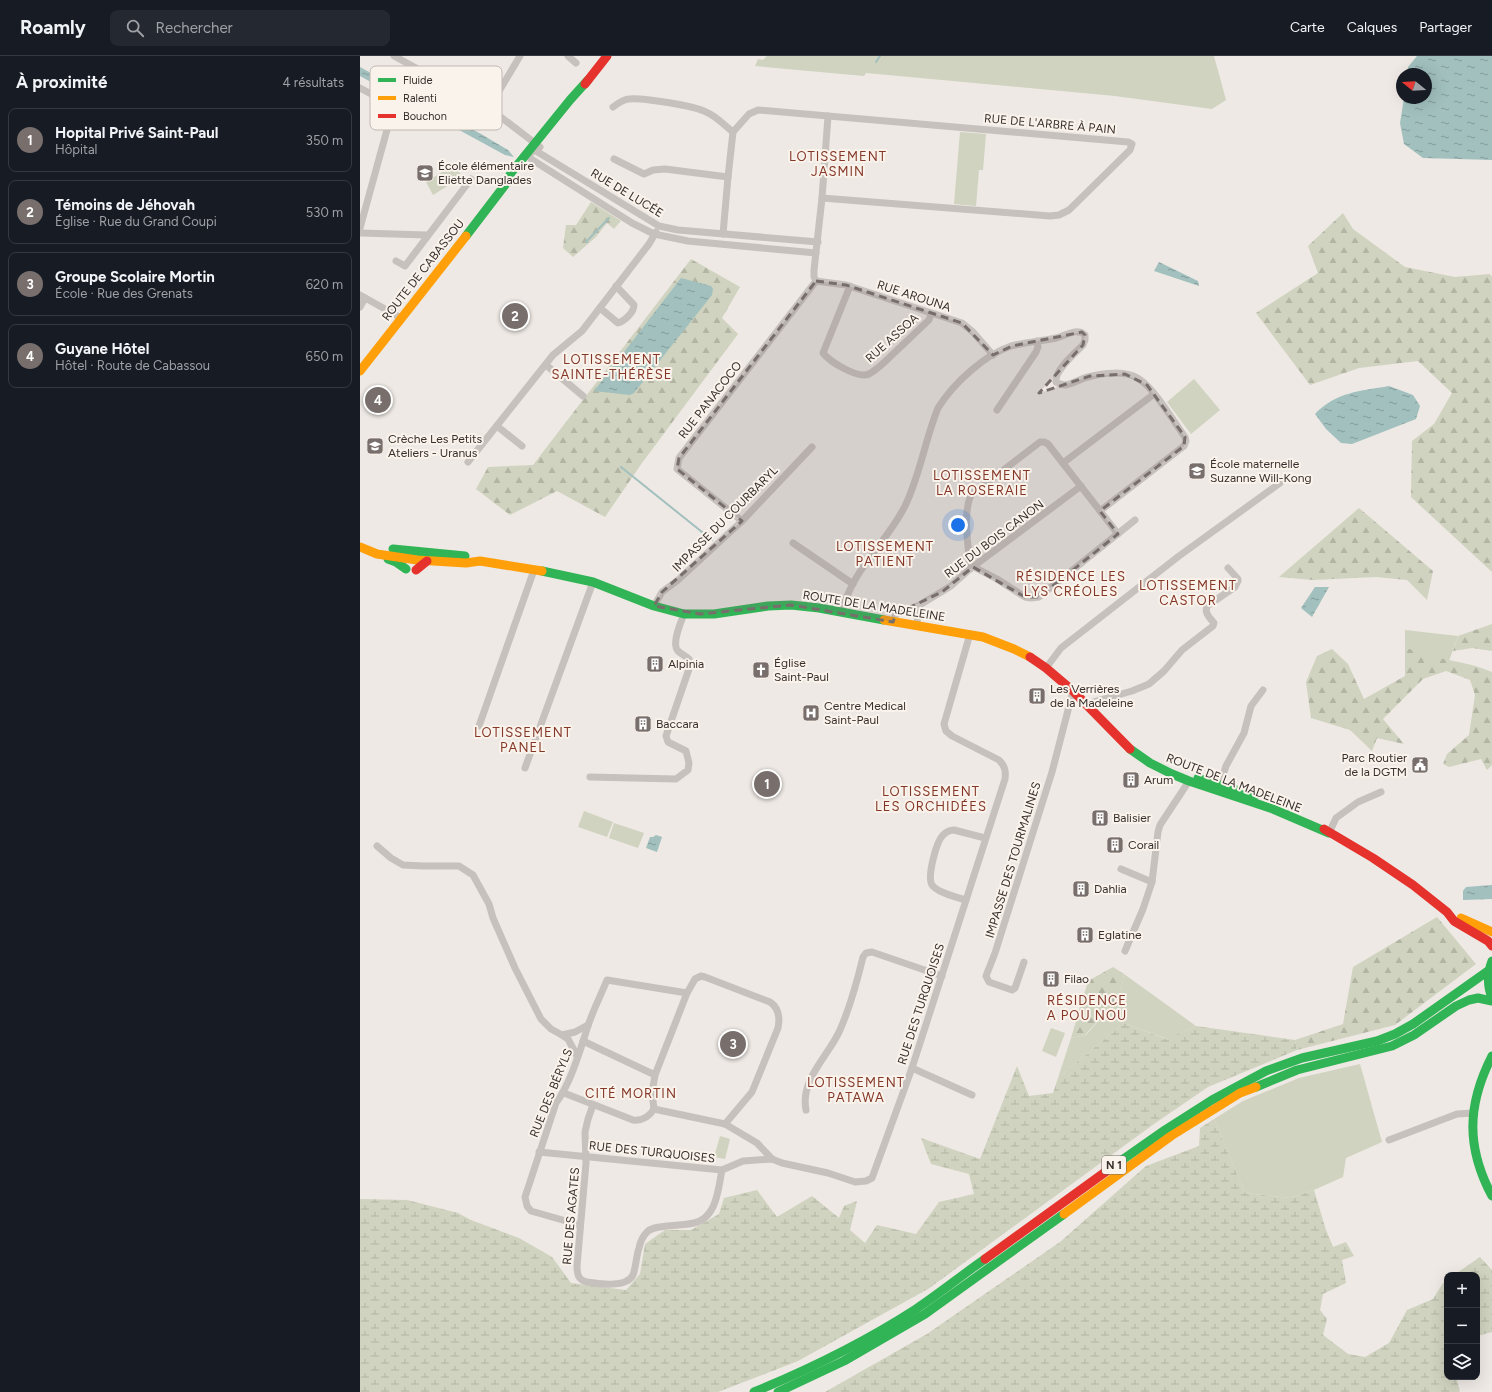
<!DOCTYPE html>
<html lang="fr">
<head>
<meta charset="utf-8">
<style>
	:root { --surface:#171b24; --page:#242831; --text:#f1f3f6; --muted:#9ea1a6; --line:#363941; --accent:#786f6c }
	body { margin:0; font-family:Figtree,sans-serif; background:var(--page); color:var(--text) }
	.controls { position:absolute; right:12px; bottom:12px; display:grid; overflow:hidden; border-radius:8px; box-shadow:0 4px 16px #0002 }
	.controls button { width:36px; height:36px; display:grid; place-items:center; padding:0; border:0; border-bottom:1px solid var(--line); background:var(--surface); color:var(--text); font:20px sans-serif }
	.compass { position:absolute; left:1036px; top:12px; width:36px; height:36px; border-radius:50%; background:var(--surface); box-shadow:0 4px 16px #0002; rotate:288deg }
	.you { position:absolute; left:598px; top:469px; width:14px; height:14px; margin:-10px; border:3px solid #fff; border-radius:50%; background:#1a73e8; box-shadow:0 0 0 6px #1a73e833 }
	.badge { display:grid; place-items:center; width:26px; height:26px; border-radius:50%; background:var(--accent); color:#fff; font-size:13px; font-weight:700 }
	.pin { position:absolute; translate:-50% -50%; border:2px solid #fff; box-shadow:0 1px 4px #0006 }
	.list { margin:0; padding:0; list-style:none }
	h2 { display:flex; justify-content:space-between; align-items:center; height:52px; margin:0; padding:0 16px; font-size:17px }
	h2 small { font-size:13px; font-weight:400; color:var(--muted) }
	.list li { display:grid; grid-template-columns:26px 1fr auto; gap:12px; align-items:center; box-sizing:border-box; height:64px; margin:0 8px 8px; padding:0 8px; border:1px solid var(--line); border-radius:8px }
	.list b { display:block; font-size:15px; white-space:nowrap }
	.list p { margin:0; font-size:13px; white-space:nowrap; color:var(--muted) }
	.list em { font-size:13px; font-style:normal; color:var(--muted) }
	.icon { flex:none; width:22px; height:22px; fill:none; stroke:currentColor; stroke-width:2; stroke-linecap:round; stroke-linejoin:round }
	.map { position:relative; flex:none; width:1132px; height:1336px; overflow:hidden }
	header { display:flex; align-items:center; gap:24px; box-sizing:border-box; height:56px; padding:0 20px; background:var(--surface); border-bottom:1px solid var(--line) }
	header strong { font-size:19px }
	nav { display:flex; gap:22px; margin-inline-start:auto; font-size:14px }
	.search { width:280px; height:36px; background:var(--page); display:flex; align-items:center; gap:10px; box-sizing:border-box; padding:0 14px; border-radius:8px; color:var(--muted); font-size:15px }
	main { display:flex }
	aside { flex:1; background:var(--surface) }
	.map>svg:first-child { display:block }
</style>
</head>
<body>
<header>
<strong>Roamly</strong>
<div class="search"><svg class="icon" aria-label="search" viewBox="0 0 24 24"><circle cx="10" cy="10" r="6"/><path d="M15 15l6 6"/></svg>Rechercher</div>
<nav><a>Carte</a><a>Calques</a><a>Partager</a></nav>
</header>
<main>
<aside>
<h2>À proximité<small>4 résultats</small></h2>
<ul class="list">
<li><span class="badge">1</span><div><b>Hopital Privé Saint-Paul</b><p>Hôpital</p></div><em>350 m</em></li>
<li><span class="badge">2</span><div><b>Témoins de Jéhovah</b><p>Église · Rue du Grand Coupi</p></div><em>530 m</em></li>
<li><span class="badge">3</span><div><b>Groupe Scolaire Mortin</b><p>École · Rue des Grenats</p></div><em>620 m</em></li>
<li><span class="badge">4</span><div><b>Guyane Hôtel</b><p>Hôtel · Route de Cabassou</p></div><em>650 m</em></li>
</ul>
</aside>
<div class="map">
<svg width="1132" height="1336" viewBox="0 0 1132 1336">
	<defs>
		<pattern id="forest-firs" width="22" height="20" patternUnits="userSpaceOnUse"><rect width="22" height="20" fill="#d0d3bf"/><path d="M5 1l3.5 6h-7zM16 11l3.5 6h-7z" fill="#b3b5a4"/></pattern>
		<pattern id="wetland-marsh" width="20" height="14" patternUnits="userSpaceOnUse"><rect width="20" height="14" fill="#d0d3bf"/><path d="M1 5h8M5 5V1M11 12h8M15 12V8" fill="none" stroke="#b3b5a4"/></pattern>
		<pattern id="water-ripples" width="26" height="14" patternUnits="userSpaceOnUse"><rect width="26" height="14" fill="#a1c0be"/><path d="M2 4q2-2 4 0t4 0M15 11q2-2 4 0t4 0" fill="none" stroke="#849c9b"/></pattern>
	</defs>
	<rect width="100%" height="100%" fill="#eee9e4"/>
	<!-- grass -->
	<g fill="#d0d3bf">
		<path d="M407,0H854L866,44L852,53L755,40L506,17L504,20L395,10L398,3L403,4Z"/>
		<path d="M600,76L626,78L623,114H619L616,150L594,148Z"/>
		<path d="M95,108L102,121L73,139L66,126Z"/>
		<path d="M834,323L860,354L831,378L807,346Z"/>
		<path d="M1045,574L1098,580L1089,605L1061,598L1045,591Z"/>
		<path d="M224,755L253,766L247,781L218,771Z"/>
		<path d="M254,767L284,777L278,792L249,782Z"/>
		<path d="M764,918L836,970L807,983L764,967L698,1022L711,982L726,979L760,940Z"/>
		<path d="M691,972L705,977L696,1001L682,995Z"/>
		<path d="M1000,1008L1022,1086L986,1102L983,1121L954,1134L930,1142L885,1137L854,1063L883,1045L939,1022Z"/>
		<path d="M360,1080L370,1083L365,1103L354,1101Z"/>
	</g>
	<!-- forest -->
	<g fill="url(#forest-firs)">
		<path d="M231,146L261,165L254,173L247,167L236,181L213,201L203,192L206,169H216Z"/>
		<path d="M983,157L993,173L1045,211L1095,221L1130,218L1132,221V516L1051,441L1052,385L1074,368L1092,337L1058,305L999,312L950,329L896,257L958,217L948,190Z"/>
		<path d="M331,203L380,231L362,262L378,278L282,407L245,461L197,435L150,459L116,433L128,411L173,409Z"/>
		<path d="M999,452L1073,515L1067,544L1047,524L1016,521L953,524L919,521Z"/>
		<path d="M1132,568V595L1112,592L1093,595L1098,580Z"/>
		<path d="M1045,591C1073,604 1104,604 1132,616V709L1127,714L1121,703L1089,711L1083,708L1087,698L1109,679L1115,639L1110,624L1086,615L1063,623L1023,663L1044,688L1017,682L1012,695L990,674L951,662L946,626L957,600L972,593L988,608L1004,643L1045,620Z"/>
		<path d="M1077,861L1116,908L1035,969L937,994L935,984L983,968L993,911Z"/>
		<path d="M753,911L764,918L760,940L725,979L711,982L728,925Z"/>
	</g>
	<!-- wetland -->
	<g fill="url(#wetland-marsh)">
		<path d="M764,967L806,983L836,970L935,984L937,994L848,1031L794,1068L568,1233L438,1305L358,1336H0V1143L47,1144L98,1157L111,1164L159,1182L192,1201L211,1227L266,1234L280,1218L285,1188L305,1174H331L359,1158L364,1142L397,1134L417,1161L452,1140L479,1162L484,1150L497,1145L490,1174L505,1187L517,1169L556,1178L579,1146L614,1138L609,1118L571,1108L561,1082L620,1103L657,1010L669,1040L693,1037L698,1022Z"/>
		<path d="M854,1063L885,1137L930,1142L954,1134L966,1174L973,1191L986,1186L994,1200L982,1204L986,1227L963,1238L960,1254L967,1263L963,1279L988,1298L1005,1301L1029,1287L1047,1254L1073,1243L1083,1227L1087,1224V1321H1096L1100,1335L1099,1336H465L567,1278L700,1186L786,1110L839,1090L840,1072Z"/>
		<path d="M1120,1201L1132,1214V1276L1121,1279L1117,1278V1219H1094Z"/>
	</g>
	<!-- water -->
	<g fill="url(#water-ripples)">
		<path d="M1057,0H1132V104L1063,102L1044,88L1040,67L1044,42H1066V18H1047L1048,11Z"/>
		<path d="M0,11L121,78L148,94L154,101L145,99L0,20Z"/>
		<path d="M799,206L838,225L839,230L794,215Z"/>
		<path d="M321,222L351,230L353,233L352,239L274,337L270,339L234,335Z"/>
		<path d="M1029,330L1053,339L1060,350L1056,363L992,388L981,387L966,373L955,358C976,336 1000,335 1029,330Z"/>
		<path d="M955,531H969L952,561L941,552Z"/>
		<path d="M296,779L302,781L297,796L286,792L290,781H293Z"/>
		<path d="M1132,829V843L1103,844V835L1106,831Z"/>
	</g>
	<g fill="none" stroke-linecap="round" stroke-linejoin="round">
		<!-- stream -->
		<g stroke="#a1c0be" stroke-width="2">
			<path d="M516,6L520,0"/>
			<path d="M226,186L249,162"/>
			<path d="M261,411L352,484"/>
		</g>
		<!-- street -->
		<g stroke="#c7c1bd" stroke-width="7">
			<path d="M34,0L129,52L180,91"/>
			<path d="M208,0L216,7"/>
			<path d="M0,32L32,49L33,52L0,172"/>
			<path d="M253,51C257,48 264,43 269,43C281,41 335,50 346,56C356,60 364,69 373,76"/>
			<path d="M129,52L160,0"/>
			<path d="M254,103L284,118L293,114L305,113L368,121"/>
			<path d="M0,177L67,179"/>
			<path d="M363,178L368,121L373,76L389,58L398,54L768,86L772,88L770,94L709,154L699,159L690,160L462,142"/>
			<path d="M456,197L328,185L294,178L272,167L171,103L168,96L176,95L299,170L318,174L458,186"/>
			<path d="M36,205L45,210L111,123"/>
			<path d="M456,225L486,229L602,267L613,276L633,299"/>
			<path d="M456,225L454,221V214L462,142L468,60"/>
			<path d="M490,230L463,297C470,306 498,323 509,318C518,313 526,305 533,298C545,287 557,275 569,264L571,258"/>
			<path d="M0,239L41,262"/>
			<path d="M0,251L5,242"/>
			<path d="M240,252L258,267C265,265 274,256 274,249L256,230"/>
			<path d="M186,309L223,340"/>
			<path d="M637,354L676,296L678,291L677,285"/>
			<path d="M137,370L162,390"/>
			<path d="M108,406L193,299L222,275L289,188L296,176"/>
			<path d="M703,407L794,338"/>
			<path d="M382,465L317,413L319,402L456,225"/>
			<path d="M433,487L493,528"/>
			<path d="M614,511L637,523L665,541L671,542L679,541L775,464"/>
			<path d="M610,513C609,491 602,459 611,439L680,386H684L688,388L758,478"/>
			<path d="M294,550L302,536L318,524L382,465L452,391"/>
			<path d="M482,556C492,513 526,488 545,450C560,419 565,384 578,352C593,328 624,299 651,290C666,286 682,285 696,282C705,280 717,271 725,279V284L723,289C715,297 694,315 696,326C699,328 701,329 705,329C712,328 720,323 728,321C743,317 766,314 779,323C794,332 814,366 825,381L826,385L824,390L740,455"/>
			<path d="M533,566L536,558L558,550L591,530L610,513L721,430"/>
			<path d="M557,570L558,550"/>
			<path d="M686,612L701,592L819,500L920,427"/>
			<path d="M726,648L772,635L789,628L804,615L822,594L853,570L854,567C850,562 844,557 847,550L875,531L878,525V523L868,512"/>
			<path d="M119,670L174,514"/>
			<path d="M165,712L233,526"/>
			<path d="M230,721L316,723L328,714L329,707L326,695L308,686L306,680L330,610L329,603C326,600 321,598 318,595C311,588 321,566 324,558"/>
			<path d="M859,732L866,710L884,677L891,650L903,634"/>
			<path d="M969,777L976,762L998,746L1021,736"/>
			<path d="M17,790L31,802L43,809L63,810H99L113,819L129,848L133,862L155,912L181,963L191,973L202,979L208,983L217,1000"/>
			<path d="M761,813L792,826"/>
			<path d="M606,844C598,842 577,836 572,829C567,821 576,786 583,779C586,776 590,774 594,774L625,782"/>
			<path d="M765,895L783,853L792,826L798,776L800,769L829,725"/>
			<path d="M664,906L655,932L652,934L629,926L626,920L635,897L692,716L713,635"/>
			<path d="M202,979L215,976L228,969"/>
			<path d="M223,985L295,1019"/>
			<path d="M552,1012L612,1039"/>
			<path d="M204,1037L273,1064C282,1065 289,1061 294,1053"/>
			<path d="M233,1049L228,1063L225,1076L226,1107L217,1210C217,1218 218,1224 227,1226C238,1228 267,1232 273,1219C276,1211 276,1201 279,1192C280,1187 283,1180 287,1176C292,1171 300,1171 307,1170C316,1169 325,1169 334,1167C357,1162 358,1133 362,1114"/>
			<path d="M294,1053L292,1037L295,1019L327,937L335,923L341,920L345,921L410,946C419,952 420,962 418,972L392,1036L365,1068"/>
			<path d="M294,1053L365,1068L397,1087L412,1103"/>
			<path d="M446,1054C440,1023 468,1001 480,974C490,951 497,926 503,901L506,897L512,896L582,920"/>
			<path d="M1029,1084L1097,1058L1113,1057"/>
			<path d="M179,1096L362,1114L383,1105L412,1103L422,1107L468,1117L495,1126L506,1125L512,1122L552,1012L645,723C646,715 645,710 639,704L592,680L586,675L584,668L610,578"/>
			<path d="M220,1169L171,1155L167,1150L165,1141L196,1047C211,1027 220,994 228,970C233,954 241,939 247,924L327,937"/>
		</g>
		<!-- fast -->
		<g stroke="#30b455" stroke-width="9">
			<path d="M106,180L145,129L151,117L210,44L228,24"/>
			<path d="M33,493L105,500"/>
			<path d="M28,503L36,506L46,513"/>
			<path d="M182,515L233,526L294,550L324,558H354L408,550L431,549L459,552L524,564"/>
			<path d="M770,693L790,707L812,718L829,725L913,753L969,777"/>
			<path d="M838,722L895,740"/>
			<path d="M1132,905C1127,918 1127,929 1132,942"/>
			<path d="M1132,1000C1107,1049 1106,1091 1132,1140"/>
			<path d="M896,1031L937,1014L1032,990L1054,979L1096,950L1109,944L1118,942L1132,945"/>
			<path d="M755,1109L805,1074L852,1044L906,1015L942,1002L1017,985L1035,978L1053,968L1128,915"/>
			<path d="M394,1336C450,1313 505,1286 556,1253C580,1237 602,1219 625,1203"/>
			<path d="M418,1336L484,1305L565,1258L704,1158"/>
		</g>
		<!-- slow -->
		<g stroke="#ff9f0a" stroke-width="9">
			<path d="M0,315L106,180"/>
			<path d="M0,491L17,498L57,504L106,507L120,505L182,515"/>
			<path d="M524,564L623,581L654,593L670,601"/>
			<path d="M1101,862L1132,876"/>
			<path d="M704,1158L811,1080L880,1037L896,1031"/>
		</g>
		<!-- jam -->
		<g stroke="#e5322d" stroke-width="9">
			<path d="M225,28L247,0"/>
			<path d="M56,514L67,505"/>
			<path d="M670,601L686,612L713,635L770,693"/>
			<path d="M964,773L1013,802L1053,829L1087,856L1094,865L1128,885L1132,890"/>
			<path d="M625,1203L755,1109"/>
		</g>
	</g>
	<!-- marked area -->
	<path fill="#786f6c" fill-opacity="0.2" stroke="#786f6c" stroke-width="3" stroke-dasharray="8 5" stroke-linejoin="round" d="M456,225L486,229L602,267L633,299L652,290L722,276L725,279L723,289L679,337L730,320L765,318L787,329L825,381L824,390L740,455L758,478L679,541H665L613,511L582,536L536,558L533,566L431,549L340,558L294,550L302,536L382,465L317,413L319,402Z"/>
	<!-- icons -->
	<defs>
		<g id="school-square" transform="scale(0.9)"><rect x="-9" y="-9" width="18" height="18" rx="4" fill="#786f6c" stroke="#faf3ec"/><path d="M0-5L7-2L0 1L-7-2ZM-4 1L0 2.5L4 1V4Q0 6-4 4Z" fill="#fff"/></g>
		<g id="building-square" transform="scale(0.9)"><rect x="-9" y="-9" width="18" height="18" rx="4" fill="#786f6c" stroke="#faf3ec"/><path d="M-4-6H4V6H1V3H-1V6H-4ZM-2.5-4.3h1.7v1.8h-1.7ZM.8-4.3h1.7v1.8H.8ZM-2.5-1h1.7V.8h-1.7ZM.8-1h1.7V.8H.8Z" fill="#fff"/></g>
		<g id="church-square" transform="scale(0.9)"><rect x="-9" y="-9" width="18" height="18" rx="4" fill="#786f6c" stroke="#faf3ec"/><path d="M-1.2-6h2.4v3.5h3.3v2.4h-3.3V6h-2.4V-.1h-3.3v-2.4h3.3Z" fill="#fff"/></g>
		<g id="hospital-square" transform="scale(0.9)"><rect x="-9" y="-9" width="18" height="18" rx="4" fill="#786f6c" stroke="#faf3ec"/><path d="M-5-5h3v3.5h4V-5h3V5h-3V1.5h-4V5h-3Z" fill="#fff"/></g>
		<g id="civic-square" transform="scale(0.9)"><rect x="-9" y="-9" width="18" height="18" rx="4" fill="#786f6c" stroke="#faf3ec"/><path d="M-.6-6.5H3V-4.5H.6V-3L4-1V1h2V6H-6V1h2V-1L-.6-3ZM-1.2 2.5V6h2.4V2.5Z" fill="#fff"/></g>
	</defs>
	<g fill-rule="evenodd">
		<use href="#school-square" x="65" y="117"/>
		<use href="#school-square" x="15" y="390"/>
		<use href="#school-square" x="837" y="415"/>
		<use href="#building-square" x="295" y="608"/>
		<use href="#church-square" x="401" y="614"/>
		<use href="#building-square" x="677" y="640"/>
		<use href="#hospital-square" x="451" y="657"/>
		<use href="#building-square" x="283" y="668"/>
		<use href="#civic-square" x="1060" y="709"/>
		<use href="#building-square" x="771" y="724"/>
		<use href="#building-square" x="740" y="762"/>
		<use href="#building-square" x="755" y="789"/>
		<use href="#building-square" x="721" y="833"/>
		<use href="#building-square" x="725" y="879"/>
		<use href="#building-square" x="691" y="923"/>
	</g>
	<g text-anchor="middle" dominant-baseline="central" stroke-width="4" stroke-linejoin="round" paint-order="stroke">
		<!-- shield labels -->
		<rect fill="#faf3ec" stroke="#726965" stroke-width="1" x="742" y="1100" width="24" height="18" rx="3"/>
		<g font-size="11" font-weight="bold" fill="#382e2b">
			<text x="754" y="1109">N 1</text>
		</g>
		<!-- street labels -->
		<g font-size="12" fill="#382e2b" stroke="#faf3ec">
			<text transform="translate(690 68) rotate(5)">RUE DE L'ARBRE À PAIN</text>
			<text transform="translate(267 137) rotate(31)">RUE DE LUCÉE</text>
			<text transform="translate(63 214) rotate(-52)">ROUTE DE CABASSOU</text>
			<text transform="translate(554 240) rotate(18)">RUE AROUNA</text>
			<text transform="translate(532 282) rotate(-42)">RUE ASSOA</text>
			<text transform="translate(350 344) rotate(-52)">RUE PANACOCO</text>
			<text transform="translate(365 463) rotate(-45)">IMPASSE DU COURBARYL</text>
			<text transform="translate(634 483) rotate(-37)">RUE DU BOIS CANON</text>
			<text transform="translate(514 550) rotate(9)">ROUTE DE LA MADELEINE</text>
			<text transform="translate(874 727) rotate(21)">ROUTE DE LA MADELEINE</text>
			<text transform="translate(653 804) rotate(-73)">IMPASSE DES TOURMALINES</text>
			<text transform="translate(561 948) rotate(-72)">RUE DES TURQUOISES</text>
			<text transform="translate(191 1037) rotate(-68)">RUE DES BÉRYLS</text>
			<text transform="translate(292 1096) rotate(6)">RUE DES TURQUOISES</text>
			<text transform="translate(211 1160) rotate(-85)">RUE DES AGATES</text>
		</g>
		<!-- poi labels -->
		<g font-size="12" fill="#382e2b" stroke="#faf3ec" text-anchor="start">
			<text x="78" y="110">École élémentaire<tspan x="78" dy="14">Eliette Danglades</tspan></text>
			<text x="28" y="383">Crèche Les Petits<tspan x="28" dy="14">Ateliers - Uranus</tspan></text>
			<text x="850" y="408">École maternelle<tspan x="850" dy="14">Suzanne Will-Kong</tspan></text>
			<text x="414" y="607">Église<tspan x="414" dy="14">Saint-Paul</tspan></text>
			<text x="308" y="608">Alpinia</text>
			<text x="690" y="633">Les Verrières<tspan x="690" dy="14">de la Madeleine</tspan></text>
			<text x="464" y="650">Centre Medical<tspan x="464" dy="14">Saint-Paul</tspan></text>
			<text x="296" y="668">Baccara</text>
			<text x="1047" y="702" text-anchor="end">Parc Routier<tspan x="1047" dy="14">de la DGTM</tspan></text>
			<text x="784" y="724">Arum</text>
			<text x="753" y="762">Balisier</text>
			<text x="768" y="789">Corail</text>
			<text x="734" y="833">Dahlia</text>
			<text x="738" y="879">Eglatine</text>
			<text x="704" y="923">Filao</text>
		</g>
		<!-- neighbourhood labels -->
		<g font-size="13" letter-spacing="1" fill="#843727" stroke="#faf3ec">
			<text x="478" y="100">LOTISSEMENT<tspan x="478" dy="15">JASMIN</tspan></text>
			<text x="252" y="303">LOTISSEMENT<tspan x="252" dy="15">SAINTE-THÉRÈSE</tspan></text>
			<text x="622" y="419">LOTISSEMENT<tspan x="622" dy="15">LA ROSERAIE</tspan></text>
			<text x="525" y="490">LOTISSEMENT<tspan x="525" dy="15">PATIENT</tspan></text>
			<text x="711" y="520">RÉSIDENCE LES<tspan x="711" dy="15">LYS CRÉOLES</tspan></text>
			<text x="828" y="529">LOTISSEMENT<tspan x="828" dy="15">CASTOR</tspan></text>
			<text x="163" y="676">LOTISSEMENT<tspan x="163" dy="15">PANEL</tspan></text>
			<text x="571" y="735">LOTISSEMENT<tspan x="571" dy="15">LES ORCHIDÉES</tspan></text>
			<text x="727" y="944">RÉSIDENCE<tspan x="727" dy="15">A POU NOU</tspan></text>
			<text x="496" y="1026">LOTISSEMENT<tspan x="496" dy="15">PATAWA</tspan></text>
			<text x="271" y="1037">CITÉ MORTIN</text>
		</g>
	</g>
	<!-- legend -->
	<rect x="10" y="10" width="132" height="64" rx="6" fill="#faf3ec" stroke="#c0b8b2" stroke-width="1"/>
	<rect x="18" y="22" width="18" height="4" fill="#30b455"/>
	<rect x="18" y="40" width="18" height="4" fill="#ff9f0a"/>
	<rect x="18" y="58" width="18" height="4" fill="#e5322d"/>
	<g font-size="11" fill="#382e2b">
		<text x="43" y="28">Fluide</text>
		<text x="43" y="46">Ralenti</text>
		<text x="43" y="64">Bouchon</text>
	</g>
</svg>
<div class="controls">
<button>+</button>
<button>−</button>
<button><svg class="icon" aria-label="layers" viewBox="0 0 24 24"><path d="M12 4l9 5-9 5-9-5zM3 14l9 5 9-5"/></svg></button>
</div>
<svg class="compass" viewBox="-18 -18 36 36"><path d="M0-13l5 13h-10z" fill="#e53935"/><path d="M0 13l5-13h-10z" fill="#9ea1a6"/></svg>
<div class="you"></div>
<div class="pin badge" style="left:407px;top:728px">1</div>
<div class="pin badge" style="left:155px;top:260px">2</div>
<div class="pin badge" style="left:373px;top:988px">3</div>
<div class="pin badge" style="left:18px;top:344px">4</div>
</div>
</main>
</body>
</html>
